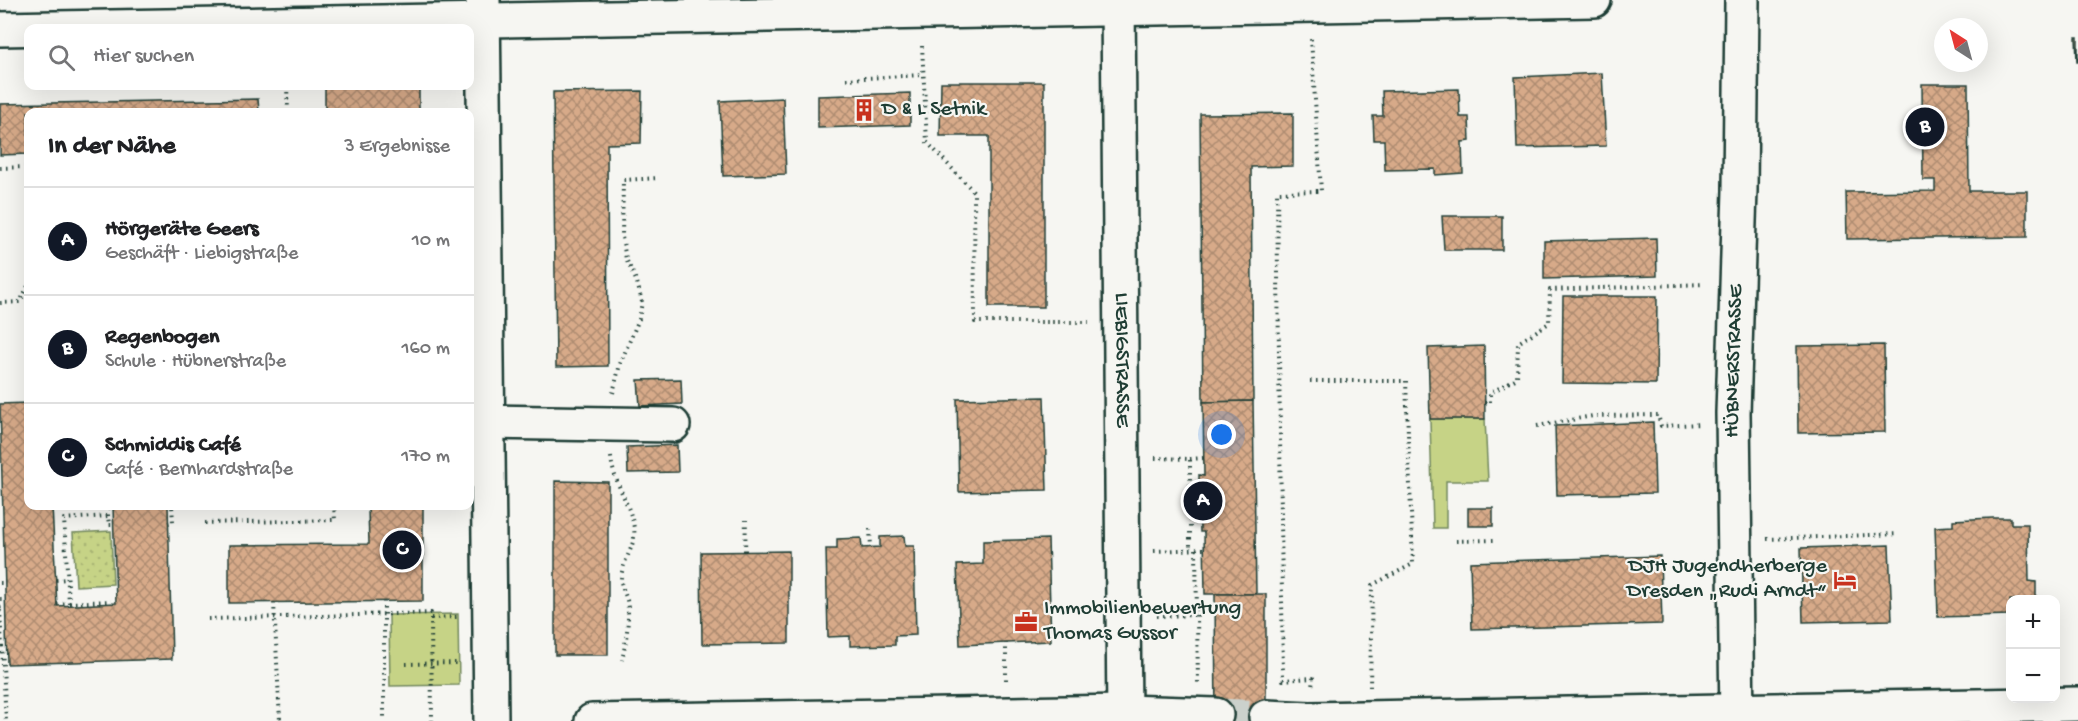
<!DOCTYPE html>
<html lang="de">
<head>
<meta charset="utf-8">
<style>
	:root { --surface:#fff; --page:#f2f2f2; --text:#202124; --muted:#757577; --line:#e0e0e0; --accent:#111827 }
	body { margin:0; font-family:"Gochi Hand",sans-serif; background:var(--page); color:var(--text) }
	.controls { position:absolute; right:18px; bottom:18px; display:grid; overflow:hidden; border-radius:12px; box-shadow:0 6px 24px #0002 }
	.controls button { width:54px; height:54px; display:grid; place-items:center; padding:0; border:0; border-bottom:2px solid var(--line); background:var(--surface); color:var(--text); font:30px sans-serif }
	.compass { position:absolute; left:1934px; top:18px; width:54px; height:54px; border-radius:50%; background:var(--surface); box-shadow:0 6px 24px #0002; rotate:324deg }
	.you { position:absolute; left:1222px; top:435px; width:21px; height:21px; margin:-15px; border:4px solid #fff; border-radius:50%; background:#1a73e8; box-shadow:0 0 0 9px #1a73e833 }
	.badge { display:grid; place-items:center; width:39px; height:39px; border-radius:50%; background:var(--accent); color:#fff; font-size:20px; font-weight:700 }
	.pin { position:absolute; translate:-50% -50%; border:3px solid #fff; box-shadow:0 2px 6px #0006 }
	.list { margin:0; padding:0; list-style:none }
	h2 { display:flex; justify-content:space-between; align-items:center; height:78px; margin:0; padding:0 24px; font-size:26px }
	h2 small { font-size:20px; font-weight:400; color:var(--muted) }
	.list li { display:grid; grid-template-columns:39px 1fr auto; gap:18px; align-items:center; box-sizing:border-box; height:108px; padding:0 24px; border-top:2px solid var(--line) }
	.list b { display:block; font-size:22px; white-space:nowrap }
	.list p { margin:0; font-size:20px; white-space:nowrap; color:var(--muted) }
	.list em { font-size:20px; font-style:normal; color:var(--muted) }
	.icon { flex:none; width:33px; height:33px; fill:none; stroke:currentColor; stroke-width:2; stroke-linecap:round; stroke-linejoin:round }
	.map { position:relative; flex:none; width:2078px; height:721px; overflow:hidden }
	.search { position:absolute; background:var(--surface); box-shadow:0 6px 24px #0002; left:24px; top:24px; width:450px; height:66px; display:flex; align-items:center; gap:15px; box-sizing:border-box; padding:0 21px; border-radius:12px; color:var(--muted); font-size:22px }
	.panel { position:absolute; background:var(--surface); box-shadow:0 6px 24px #0002; left:24px; top:108px; width:450px; height:402px; border-radius:12px }
	.map>svg:first-child { display:block }
</style>
</head>
<body>
<div class="map">
<svg width="2078" height="721" viewBox="0 0 2078 721">
	<defs>
		<pattern id="garden-dots" width="8" height="8" patternUnits="userSpaceOnUse" patternTransform="scale(1.5)"><rect width="8" height="8" fill="#c6d386"/><path d="M2 2h.1M6 6h.1" fill="none" stroke="#aab674" stroke-width="1.8" stroke-linecap="round"/></pattern>
		<pattern id="building-cross-hatch" width="8" height="8" patternUnits="userSpaceOnUse" patternTransform="scale(1.5)"><rect width="8" height="8" fill="#d7aa89"/><path d="M0 0l8 8M0 8l8-8" fill="none" stroke="#ae8c71"/></pattern>
	</defs>
	<rect width="100%" height="100%" fill="#f6f6f2"/>
	<filter id="ink" filterUnits="userSpaceOnUse"><feTurbulence type="fractalNoise" baseFrequency=".0167" numOctaves="2"/><feDisplacementMap in="SourceGraphic" scale="12" xChannelSelector="R" yChannelSelector="G"/><feConvolveMatrix kernelMatrix="1 2 1 2 8 2 1 2 1" color-interpolation-filters="sRGB"/></filter>
	<g filter="url(#ink)">
		<!-- green -->
		<g fill="#c6d386" stroke="#72885d" stroke-width="1.5">
			<path d="M1430,419H1485L1488,481H1446V528H1433Z"/>
			<path d="M458,614L459,685L390,686L389,615Z"/>
		</g>
		<!-- garden -->
		<path fill="url(#garden-dots)" stroke="#72885d" stroke-width="1.5" d="M111,531L113,584L76,586L73,533Z"/>
		<!-- building -->
		<g fill="url(#building-cross-hatch)" stroke="#1f3d34" stroke-width="1.5">
			<path d="M2076,37H2078V62H2077Z"/>
			<path d="M1602,73L1606,146L1517,148L1515,77Z"/>
			<path d="M941,82H1044V307H989V136H940Z"/>
			<path d="M1922,84H1968L1969,191H2027V237L1847,239L1846,192L1935,191V180H1923Z"/>
			<path d="M419,86V112H325V87Z"/>
			<path d="M1459,89L1460,117H1469L1470,141L1462,142L1463,173L1435,175V169L1385,170L1384,140H1374L1373,116H1383L1382,91Z"/>
			<path d="M642,91L641,143L607,144L608,366L556,367L553,92Z"/>
			<path d="M910,93V125L818,128V96Z"/>
			<path d="M783,98L786,174L723,176L720,101Z"/>
			<path d="M258,99L259,112H28V154L0,155V104Z"/>
			<path d="M1293,113V166L1251,167L1253,401L1203,402L1200,114Z"/>
			<path d="M1442,216H1502V250H1444Z"/>
			<path d="M1656,238L1657,276L1544,279V241Z"/>
			<path d="M1563,296H1657L1656,384L1562,383Z"/>
			<path d="M1884,345L1885,432L1798,433L1797,346Z"/>
			<path d="M1484,346L1485,419H1430L1428,348Z"/>
			<path d="M681,379L682,404L640,406L638,380Z"/>
			<path d="M1044,397L1047,490L959,492L957,399Z"/>
			<path d="M1253,401L1256,594H1205L1204,532H1200L1199,475L1204,476L1203,402Z"/>
			<path d="M28,403V506H52L57,606L116,603L113,506H168L172,659L7,664L0,404Z"/>
			<path d="M1653,422L1655,493L1557,495L1555,426Z"/>
			<path d="M677,445L678,472L628,473L627,447Z"/>
			<path d="M555,481L608,482V655H555Z"/>
			<path d="M365,506H419V508H423V601L229,603V545L369,544L368,509L365,508Z"/>
			<rect x="1468" y="508" width="25" height="18"/>
			<path d="M1993,518H2011V524H2028L2029,581L2036,582V600H2010V615L1938,617L1935,527L1953,526V520Z"/>
			<path d="M904,536L905,546H914L916,635L895,636V645L850,646V636L828,637L826,549H837V539L861,538L862,548L880,547V537Z"/>
			<path d="M1048,539L1051,641L960,645L957,565L983,564V541Z"/>
			<path d="M1889,545L1892,620L1803,622L1801,548Z"/>
			<path d="M789,551V643L702,644L701,552Z"/>
			<path d="M1660,556L1662,624L1472,629L1470,562Z"/>
			<path d="M1215,594H1266V721H1216Z"/>
		</g>
		<g fill="none" stroke-linecap="round" stroke-linejoin="round">
			<!-- minor-tunnel -->
			<path stroke="#cbd1cc" stroke-width="33" stroke-dasharray="33 16" stroke-linecap="butt" d="M1216,715L1266,717"/>
			<!-- minor casing -->
			<g stroke="#1f3d34" stroke-width="38">
				<g id="minor">
					<path d="M483,0L491,721"/>
					<path id="s1" d="M1118,0L1124,721"/>
					<path d="M0,29L1594,0"/>
					<path d="M488,422L673,425"/>
					<path d="M1266,717L1310,719L2078,704"/>
					<path d="M592,721L1124,712L1216,715"/>
					<path id="s2" d="M1737,721L1733,413L1740,190L1742,0"/>
				</g>
			</g>
			<!-- path -->
			<g stroke="#1f3d34" stroke-width="4" stroke-dasharray="1.5 4.5" stroke-linecap="butt">
				<path d="M1311,39L1321,191L1277,192L1283,680L1313,678L1312,687"/>
				<path d="M922,46L927,142L974,192L975,322H1089"/>
				<path d="M846,79L923,75"/>
				<path d="M287,86L288,112"/>
				<path d="M0,168L28,167"/>
				<path d="M0,303L20,302L28,286"/>
				<path d="M1310,381H1406L1413,564L1372,585L1370,687"/>
				<path d="M613,393L620,364L639,319L642,302L637,282L626,259L622,237L623,180L659,178"/>
				<path d="M1485,403H1490V393L1517,378L1518,343L1549,323L1550,290L1704,284"/>
				<path d="M1537,426L1593,416L1658,415L1661,426L1700,424"/>
				<path d="M611,457C613,482 630,503 634,528C637,546 620,563 621,582C622,587 625,594 627,600C630,618 626,642 622,660"/>
				<path d="M1155,458L1190,459V549"/>
				<path d="M1190,459L1204,458"/>
				<path d="M108,516V507L113,506"/>
				<path d="M168,523L173,522L172,506"/>
				<path d="M205,523L335,520L334,506"/>
				<path d="M870,529L871,547"/>
				<path d="M1767,539L1898,534"/>
				<path d="M1456,541L1494,540"/>
				<path d="M1196,549L1198,683"/>
				<path d="M745,551L746,520"/>
				<path d="M1154,551L1205,549"/>
				<path d="M56,580L67,579"/>
				<path d="M0,583H4"/>
				<path d="M0,599H5"/>
				<path d="M384,601V721"/>
				<path d="M69,603L111,601"/>
				<path d="M274,603L280,721"/>
				<path d="M57,604L69,603L64,519L108,516L109,525H114"/>
				<path d="M0,607L5,606"/>
				<path d="M0,610L6,721"/>
				<path d="M1157,616L1198,615"/>
				<path d="M431,618L432,721"/>
				<path d="M208,619L431,613V618L457,617"/>
				<path d="M406,664L457,663"/>
				<path d="M1006,680V643"/>
			</g>
			<!-- minor -->
			<use href="#minor" stroke="#f6f6f2" stroke-width="33"/>
		</g>
	</g>
	<!-- icons -->
	<defs>
		<g id="building-bare" transform="scale(1.8)"><path d="M-4-6H4V6H1V3H-1V6H-4ZM-2.5-4.3h1.7v1.8h-1.7ZM.8-4.3h1.7v1.8H.8ZM-2.5-1h1.7V.8h-1.7ZM.8-1h1.7V.8H.8Z" fill="#c8321e" stroke="#f6f6f2" stroke-width="2.5" paint-order="stroke"/></g>
		<g id="hotel-bare" transform="scale(1.8)"><path d="M-6-4.5h1.5V1H6V5H4.5V3h-9V5H-6ZM-4 0a1.8 1.8 0 1 1 3.6 0ZM.5 0V-2.5h3Q6-2.5 6 0Z" fill="#c8321e" stroke="#f6f6f2" stroke-width="2.5" paint-order="stroke"/></g>
		<g id="office-bare" transform="scale(1.8)"><path d="M-6-3h4V-5.5h4V-3h4V5H-6ZM-1-4.5V-3h2v-1.5ZM-6 0V1H6V0Z" fill="#c8321e" stroke="#f6f6f2" stroke-width="2.5" paint-order="stroke"/></g>
	</defs>
	<g fill-rule="evenodd">
		<use href="#building-bare" x="864" y="110"/>
		<use href="#hotel-bare" x="1845" y="580"/>
		<use href="#office-bare" x="1026" y="622"/>
	</g>
	<g text-anchor="middle" dominant-baseline="central" stroke-width="4.5" stroke-linejoin="round" paint-order="stroke">
		<!-- poi labels -->
		<g font-size="22" fill="#1f3d34" stroke="#f6f6f2" text-anchor="start">
			<text x="882" y="110">D &amp; L Setnik</text>
			<text x="1827" y="567" text-anchor="end">DJH Jugendherberge<tspan x="1827" dy="25">Dresden „Rudi Arndt“</tspan></text>
			<text x="1044" y="609">Immobilienbewertung<tspan x="1044" dy="25">Thomas Gussor</tspan></text>
		</g>
		<!-- street labels -->
		<g font-size="22" fill="#1f3d34" stroke="#f6f6f2">
			<text stroke="none"><textPath href="#s2" startOffset="360">HÜBNERSTRASSE</textPath></text>
			<text stroke="none"><textPath href="#s1" startOffset="360">LIEBIGSTRASSE</textPath></text>
		</g>
	</g>
</svg>
<div class="controls">
<button>+</button>
<button>−</button>
</div>
<svg class="compass" viewBox="-18 -18 36 36"><path d="M0-13l5 13h-10z" fill="#e53935"/><path d="M0 13l5-13h-10z" fill="#757577"/></svg>
<div class="you"></div>
<div class="pin badge" style="left:1203px;top:501px">A</div>
<div class="pin badge" style="left:1925px;top:127px">B</div>
<div class="pin badge" style="left:402px;top:550px">C</div>
<div class="search"><svg class="icon" aria-label="search" viewBox="0 0 24 24"><circle cx="10" cy="10" r="6"/><path d="M15 15l6 6"/></svg>Hier suchen</div>
<section class="panel">
<h2>In der Nähe<small>3 Ergebnisse</small></h2>
<ul class="list">
<li><span class="badge">A</span><div><b>Hörgeräte Geers</b><p>Geschäft · Liebigstraße</p></div><em>10 m</em></li>
<li><span class="badge">B</span><div><b>Regenbogen</b><p>Schule · Hübnerstraße</p></div><em>160 m</em></li>
<li><span class="badge">C</span><div><b>Schmiddis Café</b><p>Café · Bernhardstraße</p></div><em>170 m</em></li>
</ul>
</section>
</div>
</body>
</html>
